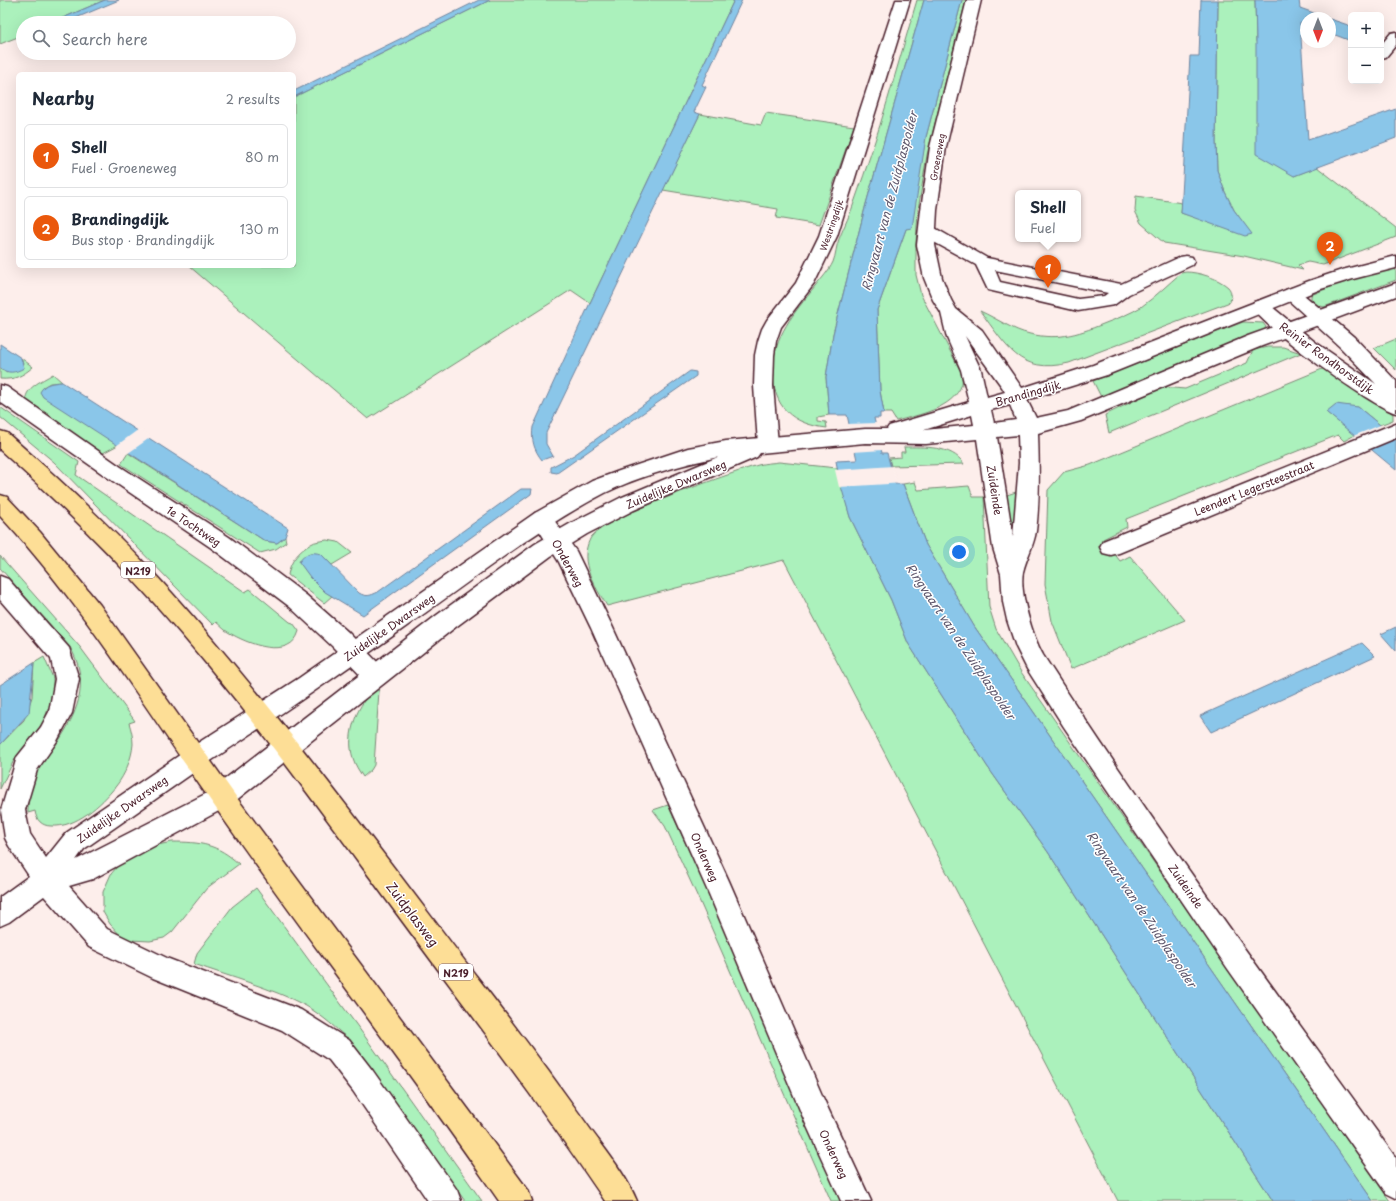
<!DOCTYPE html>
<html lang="en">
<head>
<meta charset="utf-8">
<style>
	:root { --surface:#fff; --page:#f6f6f7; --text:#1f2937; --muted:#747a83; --line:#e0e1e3; --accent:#ea580c }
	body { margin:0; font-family:"Playpen Sans",sans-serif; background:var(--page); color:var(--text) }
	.controls { position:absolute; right:12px; top:12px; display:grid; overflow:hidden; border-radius:6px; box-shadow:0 4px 16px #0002 }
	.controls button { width:36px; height:36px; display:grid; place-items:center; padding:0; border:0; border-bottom:1px solid var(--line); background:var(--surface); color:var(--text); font:20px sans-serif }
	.compass { position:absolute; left:1300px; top:12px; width:36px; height:36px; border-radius:50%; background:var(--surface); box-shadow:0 4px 16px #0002; rotate:180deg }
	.you { position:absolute; left:959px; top:552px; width:14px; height:14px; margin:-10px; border:3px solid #fff; border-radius:50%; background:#1a73e8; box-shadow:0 0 0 6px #1a73e833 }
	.badge { display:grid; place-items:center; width:26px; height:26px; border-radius:50%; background:var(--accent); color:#fff; font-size:13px; font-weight:700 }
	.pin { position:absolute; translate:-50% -33px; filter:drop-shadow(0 1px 2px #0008) }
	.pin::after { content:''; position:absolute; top:21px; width:14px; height:12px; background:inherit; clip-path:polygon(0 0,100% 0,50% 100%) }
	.popup { position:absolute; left:1015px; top:190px; width:66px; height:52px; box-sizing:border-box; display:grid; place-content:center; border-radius:6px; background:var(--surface); filter:drop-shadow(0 1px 3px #0005); font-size:13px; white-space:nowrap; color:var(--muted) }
	.popup b { font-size:15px; color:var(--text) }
	.popup::after { content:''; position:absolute; left:50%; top:100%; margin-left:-8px; border:8px solid transparent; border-top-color:var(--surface) }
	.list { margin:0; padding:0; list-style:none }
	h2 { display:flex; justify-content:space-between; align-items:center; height:52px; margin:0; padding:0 16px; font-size:17px }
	h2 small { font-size:13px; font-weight:400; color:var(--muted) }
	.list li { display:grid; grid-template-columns:26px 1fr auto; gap:12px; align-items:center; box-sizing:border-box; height:64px; margin:0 8px 8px; padding:0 8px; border:1px solid var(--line); border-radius:6px }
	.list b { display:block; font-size:15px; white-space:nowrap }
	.list p { margin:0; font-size:13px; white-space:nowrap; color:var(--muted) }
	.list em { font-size:13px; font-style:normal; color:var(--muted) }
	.icon { flex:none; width:22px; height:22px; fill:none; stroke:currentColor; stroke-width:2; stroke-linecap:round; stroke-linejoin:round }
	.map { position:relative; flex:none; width:1396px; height:1201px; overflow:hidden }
	.search { position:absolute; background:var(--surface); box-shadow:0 4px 16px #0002; left:16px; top:16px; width:280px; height:44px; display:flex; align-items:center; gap:10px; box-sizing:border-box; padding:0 14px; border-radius:22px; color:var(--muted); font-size:15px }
	.panel { position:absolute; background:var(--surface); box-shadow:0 4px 16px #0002; left:16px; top:72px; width:280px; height:196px; border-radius:6px }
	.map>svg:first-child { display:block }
</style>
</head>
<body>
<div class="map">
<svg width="1396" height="1201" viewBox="0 0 1396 1201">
	<rect width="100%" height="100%" fill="#fdeeeb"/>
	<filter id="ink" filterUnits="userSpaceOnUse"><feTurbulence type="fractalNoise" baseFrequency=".025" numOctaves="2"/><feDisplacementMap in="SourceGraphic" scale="8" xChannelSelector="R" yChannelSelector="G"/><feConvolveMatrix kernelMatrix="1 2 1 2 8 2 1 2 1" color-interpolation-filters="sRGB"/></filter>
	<g filter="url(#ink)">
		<!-- green -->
		<g fill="#abf1bc" stroke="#7a8874">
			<path d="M0,0H105L51,23H23V35L0,44Z"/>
			<path d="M490,0H734L590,303L571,290L368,419L189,266H294V97Z"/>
			<path d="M917,0H924L866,204L833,334L826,377L829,415L818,417V421L826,422L827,428C792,424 773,407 773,372C773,336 794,313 815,287C821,279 829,271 833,262C836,255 836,246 839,239C844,226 851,213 855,200C879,134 897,67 917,0Z"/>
			<path d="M962,0H966L927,155L918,210L916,243V275L921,295L961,372C961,375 963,380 962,384C953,409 918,415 896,421L891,413H884L880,391L877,310L906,229L918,181L926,137Z"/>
			<path d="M1218,0H1255L1256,41L1294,176L1317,167L1396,228V237L1323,265L1308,262L1298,265L1303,270L1244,256L1164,243L1141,223L1135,211L1136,196L1182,203L1181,213L1251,234L1234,210L1225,192L1217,170L1216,142Z"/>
			<path d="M766,113L854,126L819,225L776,218L778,209L663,190L700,114L761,125Z"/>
			<path d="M1396,268V280L1324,307L1317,305L1311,300V295L1347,280Z"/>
			<path d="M1186,272C1198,272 1218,278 1228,287C1232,291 1231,297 1230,302L1069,363C1019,375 1007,346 980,311C998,319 1012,330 1030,334C1060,341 1081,333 1108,322C1119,318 1131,313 1141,307C1155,297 1168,284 1181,273Z"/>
			<path d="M1243,322L1263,323L1266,327L1264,330L1101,397L1093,381Z"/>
			<path d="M1396,339V370L1374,348Z"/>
			<path d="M1268,347H1283L1301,353L1109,433L1105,415L1162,387L1185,389L1247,363L1253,350Z"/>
			<path d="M21,358L33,367C22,376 15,380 0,379V368L5,372L24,368Z"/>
			<path d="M1327,367L1393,414V420L1380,425L1358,407L1326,412L1355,435L1344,441L1338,435L1126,519L1127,527L1103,539L1120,561L1130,556L1185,620L1071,669L1052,621L1045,584L1048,490L1064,472L1090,465Z"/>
			<path d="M53,374L62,382L50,383L43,387L99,432L118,445L103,453L26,403C23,388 42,381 53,374Z"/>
			<path d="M0,407L79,462L76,475L245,592L250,589L290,622L293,623L299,631C291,661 247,644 228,632C224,630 220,625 216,622L213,625L54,462L0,417Z"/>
			<path d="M904,447C923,447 952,445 964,464L891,466L889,458L901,457V452H905Z"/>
			<path d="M128,453L265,541L277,543L285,537L286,542L276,549L260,553L121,464Z"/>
			<path d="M779,462L837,468L850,517L891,600L908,643L987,766L1048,852L1273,1201H1118L784,560L607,606C595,586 578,563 590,539C600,518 731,473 758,465C765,463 773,463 779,462Z"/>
			<path d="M915,482L918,490L969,486L973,497H984L989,607L996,629L1021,672L1390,1201H1373L974,626L926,545L903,484Z"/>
			<path d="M1019,491L1017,538L1010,550L1007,495Z"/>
			<path d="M327,540L338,542L352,553L332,565L321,554L299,561C309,575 318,588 332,596L324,603L288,575C290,561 299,551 311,544C315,541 322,541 327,540Z"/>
			<path d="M0,556L80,647L135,721L129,723C131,729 133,737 133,744C132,758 125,775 116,786C101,805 76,828 51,826C42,826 36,820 35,811L28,813C28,802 29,788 34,777C41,763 51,752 60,739C80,708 89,680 70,647L0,568Z"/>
			<path d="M44,657L53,678V691L49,706L44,721L35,734L13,762L0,789V745L24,720L32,697L34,663Z"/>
			<path d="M376,687L379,691L374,765L371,770L363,777C359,771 355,765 353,758C345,734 358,703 376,687Z"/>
			<path d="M668,805L711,899L842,1201H831L700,902L665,826L653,810Z"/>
			<path d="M172,842C201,842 217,844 239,864L207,888L172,932L164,938L150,941L130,940L121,936L110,924L103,912V892L111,874L122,861L153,846Z"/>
			<path d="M256,888L366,1038L482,1201H465L351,1042C337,1029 323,1016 306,1006C272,988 230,977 194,964L197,953L232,907Z"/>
		</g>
		<!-- water -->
		<g fill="#8ac6e9" stroke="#70839d">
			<path d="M105,0H119L64,23H51Z"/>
			<path d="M479,0H490L294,97V91Z"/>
			<path d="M734,0H742L702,85L706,87L694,112L700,114L546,433V444L553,456L542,460C534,450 531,440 533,427L590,303Z"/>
			<path d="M924,0H962L926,137L912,228L906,229L877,310L880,391L884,413H880V418H874L882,453H887L895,484H903L926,545L974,626L1373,1201H1273L1048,852L987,766L908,643L891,600L850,517L840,483L836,461L857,460L847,415H829L826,377L833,334L866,204Z"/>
			<path d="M1201,0H1218L1216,142L1217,170L1225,192L1234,210L1252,234L1245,236L1181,213L1190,56H1199Z"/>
			<path d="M1255,0H1299L1300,8L1328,18H1306V25L1300,23L1308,140L1396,109V138L1294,176L1256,154V41Z"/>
			<path d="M1330,19L1351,26V41L1330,33Z"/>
			<path d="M0,344L21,358L24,368C15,373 8,374 0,368Z"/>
			<path d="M690,371L696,372V376L557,473L551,472V467L574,455Z"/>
			<path d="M62,382L288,528L285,537L277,543L265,541L43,397L40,392C45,383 52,383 62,382Z"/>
			<path d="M1336,404L1358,407L1396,438V470L1326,412Z"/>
			<path d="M521,489H532L531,494L363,615L325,592L310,577L299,562C306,553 310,551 321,554L359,593C366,597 370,596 378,592Z"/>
			<path d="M1396,627V651L1381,634Z"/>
			<path d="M1362,643L1375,656L1211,732L1200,716Z"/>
			<path d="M34,663L29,713L0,745V685Z"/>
		</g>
		<!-- pier -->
		<g fill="#fdeeeb">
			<path d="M877,423L883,450L853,452L847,424Z"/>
			<path d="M1383,424L1396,435V439L1370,450L1353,436Z"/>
			<path d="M139,429L151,437L127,454L116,446Z"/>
			<path d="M893,466L897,482L905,483L839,487L835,470Z"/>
		</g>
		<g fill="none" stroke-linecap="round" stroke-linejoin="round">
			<!-- lane casing -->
			<g stroke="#4a1f2b" stroke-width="3">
				<path id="lane" d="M927,226L933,227L987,258L1121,284L1180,257L1186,256L1192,257L1194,261L1192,265L1129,294L1114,305L1078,311L988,290L976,265L921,235L919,231L921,227ZM995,270L1108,293L1104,296L1078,299L1000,282Z"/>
			</g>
			<!-- street casing -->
			<g stroke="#4a1f2b" stroke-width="3">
				<g id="street">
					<path d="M896,0H910L837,236L814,284L781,327L776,341L774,355L773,386L778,444L775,449L768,451L761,449L758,444L754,386L755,355L758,341L762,329L767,320L796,283L819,236Z"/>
					<path d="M1396,32V45L1386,57L1381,58V45L1391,33Z"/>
					<path d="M1292,288L1298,290L1354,337L1396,381V413C1371,406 1264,328 1251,306L1254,302L1260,300L1266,302L1315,342L1376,384L1340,347L1286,298L1283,294L1286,290Z"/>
					<path d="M0,385L7,387L121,467L229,537L306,595L348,632L384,669L387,676L384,683L376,686L368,683L332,646L290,607L213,549L107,477L0,402Z"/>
					<path d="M1396,423V438L1119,553L1111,555L1103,553L1100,547L1103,541Z"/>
					<path d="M542,511L549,513L576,551L613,628L729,881L825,1102L871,1201H841L805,1122L709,894L591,628L559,562L532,519L535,513Z"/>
					<path d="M0,576L8,579L69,648L79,679L72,713L57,741L37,770L25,810L30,834L46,858L66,833L187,750L195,747L203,750L207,758L203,766L84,849L76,860L221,786L230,789L233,797L230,805L93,879L69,886L107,929L169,959L301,1010L349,1040L373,1071L457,1190L461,1201H428L353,1091L329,1060L282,1030L153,978L89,947L44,896L9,922L0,926V897L29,876L9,846L5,838L1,810L17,757L41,727L49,712L55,679L51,659L0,600Z"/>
				</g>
			</g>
			<!-- secondary casing -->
			<g stroke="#4a1f2b" stroke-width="3">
				<path id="secondary" d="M967,0H981L946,147L937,210L935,245L942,278L951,300L956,309L982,330L1022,388L1093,365L1309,281L1342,270L1396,256V268L1353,279L1321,289L1107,375L1027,400L1036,418L1068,411L1248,336L1396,283V296L1262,346L1081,421L1038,433C1039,464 1040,500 1036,531C1034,545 1026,559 1023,572C1019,593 1033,637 1043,655C1154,827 1276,992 1396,1158V1198L1386,1193L1228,969L1064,727L1027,669L1016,647L1007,620L1003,602L1001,574L993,548L977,439L926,444L865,443L760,453L757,457L634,510L587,534L551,556L453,629L230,805L221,808L212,805L209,797L212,789L437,615L535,544L573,522L620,498L718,457C681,465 639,476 605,493C536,529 475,578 411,623C343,672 274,719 203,766L195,769L187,766L183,758L187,750L299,678L535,513L592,481L619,471L688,448L726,441L865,429H887L889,426L969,402L961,370L947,338L941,313L933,300L924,278L917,245L921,210L930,147ZM965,336L1002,387L1005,392L987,397L981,370ZM1010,405L1016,420L994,423L991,410ZM972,415L974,425L924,430ZM1018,435L1019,463L1013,537L997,437Z"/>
			</g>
			<!-- primary casing -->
			<g stroke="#4a1f2b" stroke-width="3">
				<g id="primary">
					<path d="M0,431L7,433C65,484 121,536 172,593C281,715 378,847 477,977C516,1027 554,1078 591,1130C607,1152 626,1175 637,1201H605C537,1100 463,1004 391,906C315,803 240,699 155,604C106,549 54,498 0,450Z"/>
					<path d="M0,495L7,497L40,532L100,605L237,798L492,1141L528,1190L532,1201H499C409,1070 311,944 220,814C148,713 85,607 0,516Z"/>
				</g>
			</g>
			<!-- lane -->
			<use href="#lane" fill="#fff" fill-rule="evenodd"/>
			<!-- street -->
			<use href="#street" fill="#fff" fill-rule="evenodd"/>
			<!-- secondary -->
			<use href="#secondary" fill="#fff" fill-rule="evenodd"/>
			<!-- primary -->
			<use href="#primary" fill="#fdde96" fill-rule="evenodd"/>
		</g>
	</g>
	<g text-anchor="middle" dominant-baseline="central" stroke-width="3" stroke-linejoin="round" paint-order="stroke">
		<!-- far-street labels -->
		<g font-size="9" fill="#4a1f2b" stroke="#fff">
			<text transform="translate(937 157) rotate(-80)">Groeneweg</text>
			<text transform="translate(831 225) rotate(-71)">Westringdijk</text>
		</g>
		<!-- shield labels -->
		<g fill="#fff" stroke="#80626b" stroke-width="1">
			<rect x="121" y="562" width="34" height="16" rx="3"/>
			<rect x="439" y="964" width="34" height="16" rx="3"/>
		</g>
		<g font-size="10" font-weight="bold" fill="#4a1f2b">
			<text x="138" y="570">N219</text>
			<text x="456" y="972">N219</text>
		</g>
		<!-- street labels -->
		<g font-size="11" fill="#4a1f2b" stroke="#fff">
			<text transform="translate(1327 358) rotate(36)">Reinier Rondhorstdijk</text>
			<text transform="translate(1028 393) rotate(-16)">Brandingdijk</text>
			<text transform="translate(676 484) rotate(-23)">Zuidelijke Dwarsweg</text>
			<text transform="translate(1254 488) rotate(-22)">Leendert Legersteestraat</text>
			<text transform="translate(995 490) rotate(81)">Zuideinde</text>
			<text transform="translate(194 526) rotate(34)">1e Tochtweg</text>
			<text transform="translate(568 563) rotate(61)">Onderweg</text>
			<text transform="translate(389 627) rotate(-35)">Zuidelijke Dwarsweg</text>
			<text transform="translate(122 809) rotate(-35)">Zuidelijke Dwarsweg</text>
			<text transform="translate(705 857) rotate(66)">Onderweg</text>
			<text transform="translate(1186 886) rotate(55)">Zuideinde</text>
			<text transform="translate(834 1154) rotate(65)">Onderweg</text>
		</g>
		<!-- water labels -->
		<g font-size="12" font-style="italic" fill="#60596e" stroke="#fff">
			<text transform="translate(889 201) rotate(-75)">Ringvaart van de Zuidplaspolder</text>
			<text transform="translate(961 641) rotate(56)">Ringvaart van de Zuidplaspolder</text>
			<text transform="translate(1142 909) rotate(56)">Ringvaart van de Zuidplaspolder</text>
		</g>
		<!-- near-street labels -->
		<g font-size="13" fill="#4a1f2b" stroke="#fff">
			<text transform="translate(413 914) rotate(53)">Zuidplasweg</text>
		</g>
	</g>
</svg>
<div class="controls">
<button>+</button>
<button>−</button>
</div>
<svg class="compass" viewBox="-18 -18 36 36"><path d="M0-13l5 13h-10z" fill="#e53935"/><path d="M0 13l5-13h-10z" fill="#747a83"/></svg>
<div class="you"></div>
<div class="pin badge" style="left:1048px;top:288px">1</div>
<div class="popup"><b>Shell</b>Fuel</div>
<div class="pin badge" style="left:1330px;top:265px">2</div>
<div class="search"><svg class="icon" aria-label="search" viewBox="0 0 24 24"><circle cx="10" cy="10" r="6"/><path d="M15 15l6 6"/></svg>Search here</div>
<section class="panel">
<h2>Nearby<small>2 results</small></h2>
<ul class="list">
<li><span class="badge">1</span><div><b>Shell</b><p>Fuel · Groeneweg</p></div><em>80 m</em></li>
<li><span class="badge">2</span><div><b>Brandingdijk</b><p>Bus stop · Brandingdijk</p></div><em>130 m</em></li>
</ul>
</section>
</div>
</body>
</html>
